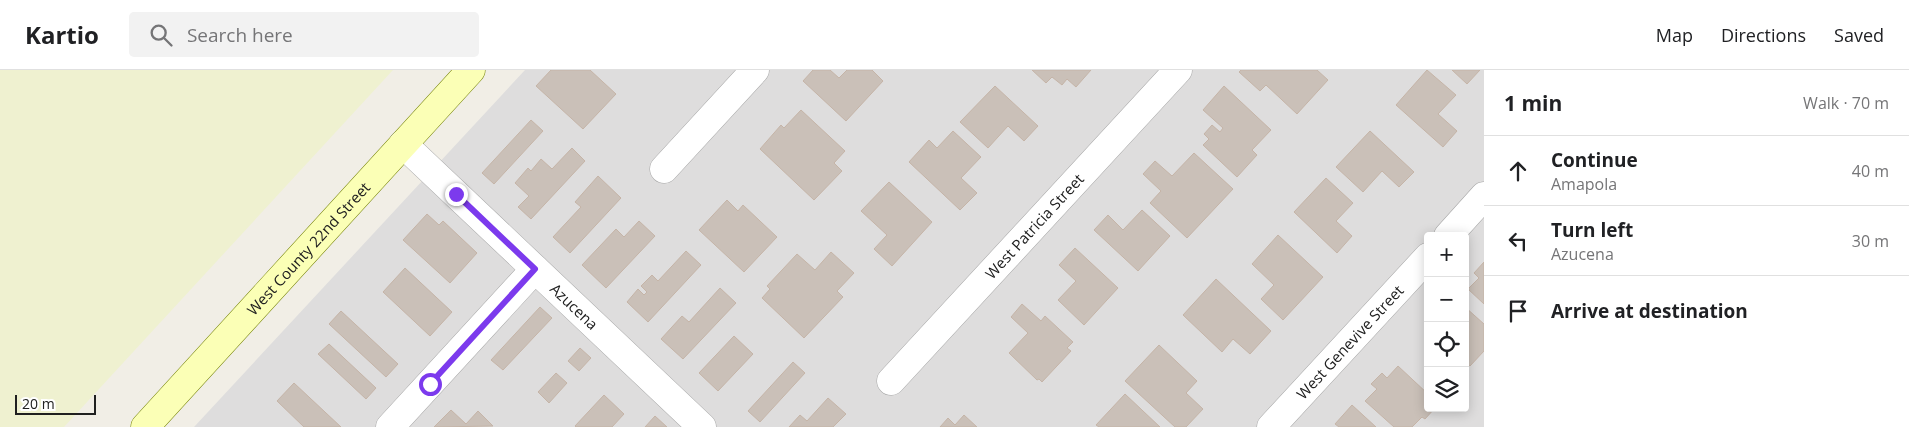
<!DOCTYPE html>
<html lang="en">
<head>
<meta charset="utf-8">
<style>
	:root { --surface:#fff; --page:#f2f2f2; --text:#202124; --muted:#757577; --line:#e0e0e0 }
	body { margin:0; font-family:"Open Sans",sans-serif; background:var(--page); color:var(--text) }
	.controls { position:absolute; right:15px; bottom:15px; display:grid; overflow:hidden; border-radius:5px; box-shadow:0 2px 12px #0003 }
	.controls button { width:45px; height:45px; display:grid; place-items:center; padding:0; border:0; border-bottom:1px solid var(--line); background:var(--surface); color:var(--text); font:25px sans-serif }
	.scale { position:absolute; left:15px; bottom:12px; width:81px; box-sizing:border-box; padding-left:5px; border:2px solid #202020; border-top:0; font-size:14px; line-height:18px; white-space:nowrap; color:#202020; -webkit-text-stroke:4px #fff; paint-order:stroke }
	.stop { position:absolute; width:15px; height:15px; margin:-11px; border:4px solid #7c3aed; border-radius:50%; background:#fff }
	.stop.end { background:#7c3aed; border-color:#fff; box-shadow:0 1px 5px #0008 }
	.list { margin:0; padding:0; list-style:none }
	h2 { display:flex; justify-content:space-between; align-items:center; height:65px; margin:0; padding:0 20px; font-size:21px }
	h2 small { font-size:16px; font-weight:400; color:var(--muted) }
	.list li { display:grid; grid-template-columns:32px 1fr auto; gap:15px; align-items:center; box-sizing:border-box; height:70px; padding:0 20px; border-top:1px solid var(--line) }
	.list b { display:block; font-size:19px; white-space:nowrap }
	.list p { margin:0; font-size:16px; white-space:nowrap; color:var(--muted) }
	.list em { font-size:16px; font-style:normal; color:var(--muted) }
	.icon { flex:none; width:28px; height:28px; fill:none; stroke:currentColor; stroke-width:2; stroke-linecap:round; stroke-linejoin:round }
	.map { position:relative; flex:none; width:1484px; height:357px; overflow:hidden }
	header { display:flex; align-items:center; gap:30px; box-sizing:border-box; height:70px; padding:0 25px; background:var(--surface); border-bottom:1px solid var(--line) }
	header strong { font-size:24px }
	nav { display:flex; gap:28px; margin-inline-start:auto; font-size:18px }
	.search { width:350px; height:45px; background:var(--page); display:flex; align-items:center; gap:12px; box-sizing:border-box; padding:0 18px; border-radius:5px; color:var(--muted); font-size:19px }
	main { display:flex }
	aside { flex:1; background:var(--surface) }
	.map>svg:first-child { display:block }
</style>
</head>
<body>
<header>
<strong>Kartio</strong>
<div class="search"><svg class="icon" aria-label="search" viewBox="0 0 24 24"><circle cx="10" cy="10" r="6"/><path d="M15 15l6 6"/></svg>Search here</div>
<nav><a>Map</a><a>Directions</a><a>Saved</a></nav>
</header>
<main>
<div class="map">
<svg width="1484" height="357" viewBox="0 0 1484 357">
	<rect width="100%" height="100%" fill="#f1eee6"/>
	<!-- residential -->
	<path fill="#dedddd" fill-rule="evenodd" d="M525,0H1484V357H194ZM1428,166H1465V338H1428Z"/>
	<!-- farmland -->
	<path fill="#eff1d0" d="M0,0H393L64,357H0Z"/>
	<!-- building -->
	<g fill="#cac0b8" stroke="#c5b4a7">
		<path d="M551,0H590L616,24L583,59L536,16Z"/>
		<path d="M813,0H830L839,8L847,0H872L883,11L846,51L803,11Z"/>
		<path d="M1032,0H1091L1076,17L1067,9L1062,15L1052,7L1046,13Z"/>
		<path d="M1241,0H1317L1328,10L1297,44L1266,15L1260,21L1239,2Z"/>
		<path d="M1427,0L1456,25L1438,44L1457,61L1443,77L1396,35Z"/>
		<path d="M1452,0H1480L1467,14Z"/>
		<path d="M995,16L1038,56L1024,71L1008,56L988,78L960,52Z"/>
		<path d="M1224,16L1271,60L1252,80L1257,85L1237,107L1203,75L1209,69L1204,64L1212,55L1220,62L1223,58L1203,40Z"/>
		<path d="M801,40L845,81L834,93L842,101L814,130L760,79L781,55L784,58Z"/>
		<path d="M531,50L543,61L494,114L482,103Z"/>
		<path d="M953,61L981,87L961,108L977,123L960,140L909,92L929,70L937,78Z"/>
		<path d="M1370,61L1414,102L1399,117L1382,101L1363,122L1336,97Z"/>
		<path d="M572,78L585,91L531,149L518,137L529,126L515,113L528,98L531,101L541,89L552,99Z"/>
		<path d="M1194,83L1233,119L1187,168L1150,133L1161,121L1143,104L1155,91L1172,106Z"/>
		<path d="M598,106L621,128L570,183L553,167L581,137L575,132Z"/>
		<path d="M1326,108L1353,133L1336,151L1352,166L1337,183L1294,142Z"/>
		<path d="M889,112L932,152L892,196L874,179L887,165L861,141Z"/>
		<path d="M727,130L738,141L743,135L777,167L744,202L699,160Z"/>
		<path d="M1142,140L1170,166L1138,201L1094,160L1108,145L1123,160Z"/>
		<path d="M427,144L439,155L443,151L477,183L450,213L403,170Z"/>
		<path d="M639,151L655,166L606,218L582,195L616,159L624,167Z"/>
		<path d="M1278,165L1323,207L1283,250L1261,229L1274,215L1252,194Z"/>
		<path d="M1075,178L1118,218L1084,255L1058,230L1076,211L1059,195Z"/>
		<path d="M686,181L701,195L648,252L627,232L638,219L644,225L647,222L641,216L652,205L658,211Z"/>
		<path d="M831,182L854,203L837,221L843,227L804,268L762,228L770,219L767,216L797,184L815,200Z"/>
		<path d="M1484,192V234L1468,219L1479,208L1474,203Z"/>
		<path d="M405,198L452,242L430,266L383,222Z"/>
		<path d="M1216,209L1271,261L1250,284L1233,269L1222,282L1183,245Z"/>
		<path d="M720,218L736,233L683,289L661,269L682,246L689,252Z"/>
		<path d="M1022,234L1041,251L1045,246L1073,272L1067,278L1071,281L1042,312L1039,309L1037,310L1009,283L1028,263L1011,247Z"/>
		<path d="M540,237L552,248L503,300L491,290Z"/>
		<path d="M1465,237L1484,254V281L1470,296L1465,292Z"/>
		<path d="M341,241L398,294L386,307L329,254Z"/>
		<path d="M734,266L753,284L718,321L699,303Z"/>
		<path d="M329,274L376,318L366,329L318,284Z"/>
		<path d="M1159,275L1197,311L1186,323L1203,339L1186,357H1175L1125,311Z"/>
		<path d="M580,278L591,288L579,301L568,291Z"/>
		<path d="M793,292L805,303L760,352L748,341Z"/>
		<path d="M1398,296L1428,324V338H1435L1425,349L1422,347L1412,357H1394L1365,331L1377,319L1371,314L1382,303L1387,308Z"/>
		<path d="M556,303L567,313L549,333L538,322Z"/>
		<path d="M294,313L341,357H304L277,331Z"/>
		<path d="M1125,324L1160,357H1099L1096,355Z"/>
		<path d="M604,325L624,344L612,357H576L575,356Z"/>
		<path d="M828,328L846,344L833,357H789L800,345L807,351Z"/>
		<path d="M1352,335L1376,357H1339L1335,354Z"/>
		<path d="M451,340L466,354L478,341L493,356L434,357Z"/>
		<path d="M964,345L977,357H940L948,348L955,355Z"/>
		<path d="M655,346L667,357H645Z"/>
	</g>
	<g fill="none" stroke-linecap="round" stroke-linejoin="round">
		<!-- street casing -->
		<g stroke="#a7a7a7" stroke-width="29">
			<g id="street">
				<path id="s1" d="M403,74L702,357"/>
				<path d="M664,99L755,0"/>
				<path d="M1448,166L1484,126"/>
				<path id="s2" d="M891,311L1178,0"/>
				<path d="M390,357L535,199"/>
				<path id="s3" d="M1271,357L1428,187"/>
			</g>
		</g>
		<!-- secondary casing -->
		<g stroke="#707e00" stroke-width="29">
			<g id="secondary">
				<path id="s4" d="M145,357L471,0"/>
			</g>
		</g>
		<!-- street -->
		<use href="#street" stroke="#fff" stroke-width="28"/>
		<!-- secondary -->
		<use href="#secondary" stroke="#fbffb6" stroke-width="28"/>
	</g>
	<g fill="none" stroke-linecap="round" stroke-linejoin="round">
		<!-- route -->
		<path stroke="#7c3aed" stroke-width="6" d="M430,314L535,199L456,124"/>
	</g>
	<g text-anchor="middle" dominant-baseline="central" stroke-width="4" stroke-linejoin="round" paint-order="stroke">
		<!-- street labels -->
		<g font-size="15" fill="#202020" stroke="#fff">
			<text stroke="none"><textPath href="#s2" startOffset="211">West Patricia Street</textPath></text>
			<text stroke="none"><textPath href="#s4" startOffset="242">West County 22nd Street</textPath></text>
			<text stroke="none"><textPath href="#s1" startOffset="236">Azucena</textPath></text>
			<text stroke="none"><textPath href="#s3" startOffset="116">West Genevive Street</textPath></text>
		</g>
	</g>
</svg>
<div class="controls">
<button>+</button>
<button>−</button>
<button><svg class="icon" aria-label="locate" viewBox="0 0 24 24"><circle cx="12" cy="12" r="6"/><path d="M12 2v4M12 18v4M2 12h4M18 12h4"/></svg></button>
<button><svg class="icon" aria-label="layers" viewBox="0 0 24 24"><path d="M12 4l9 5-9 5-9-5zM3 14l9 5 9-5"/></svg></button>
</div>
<div class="scale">20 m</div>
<div class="stop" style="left:430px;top:314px"></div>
<div class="stop end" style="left:456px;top:124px"></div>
</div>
<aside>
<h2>1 min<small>Walk · 70 m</small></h2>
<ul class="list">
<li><svg class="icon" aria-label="ahead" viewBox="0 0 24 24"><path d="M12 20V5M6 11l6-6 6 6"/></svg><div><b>Continue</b><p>Amapola</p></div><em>40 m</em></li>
<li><svg class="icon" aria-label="left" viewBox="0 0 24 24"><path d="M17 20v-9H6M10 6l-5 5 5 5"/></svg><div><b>Turn left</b><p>Azucena</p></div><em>30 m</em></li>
<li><svg class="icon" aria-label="arrive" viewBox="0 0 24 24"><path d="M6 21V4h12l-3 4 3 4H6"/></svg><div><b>Arrive at destination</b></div></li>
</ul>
</aside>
</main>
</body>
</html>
